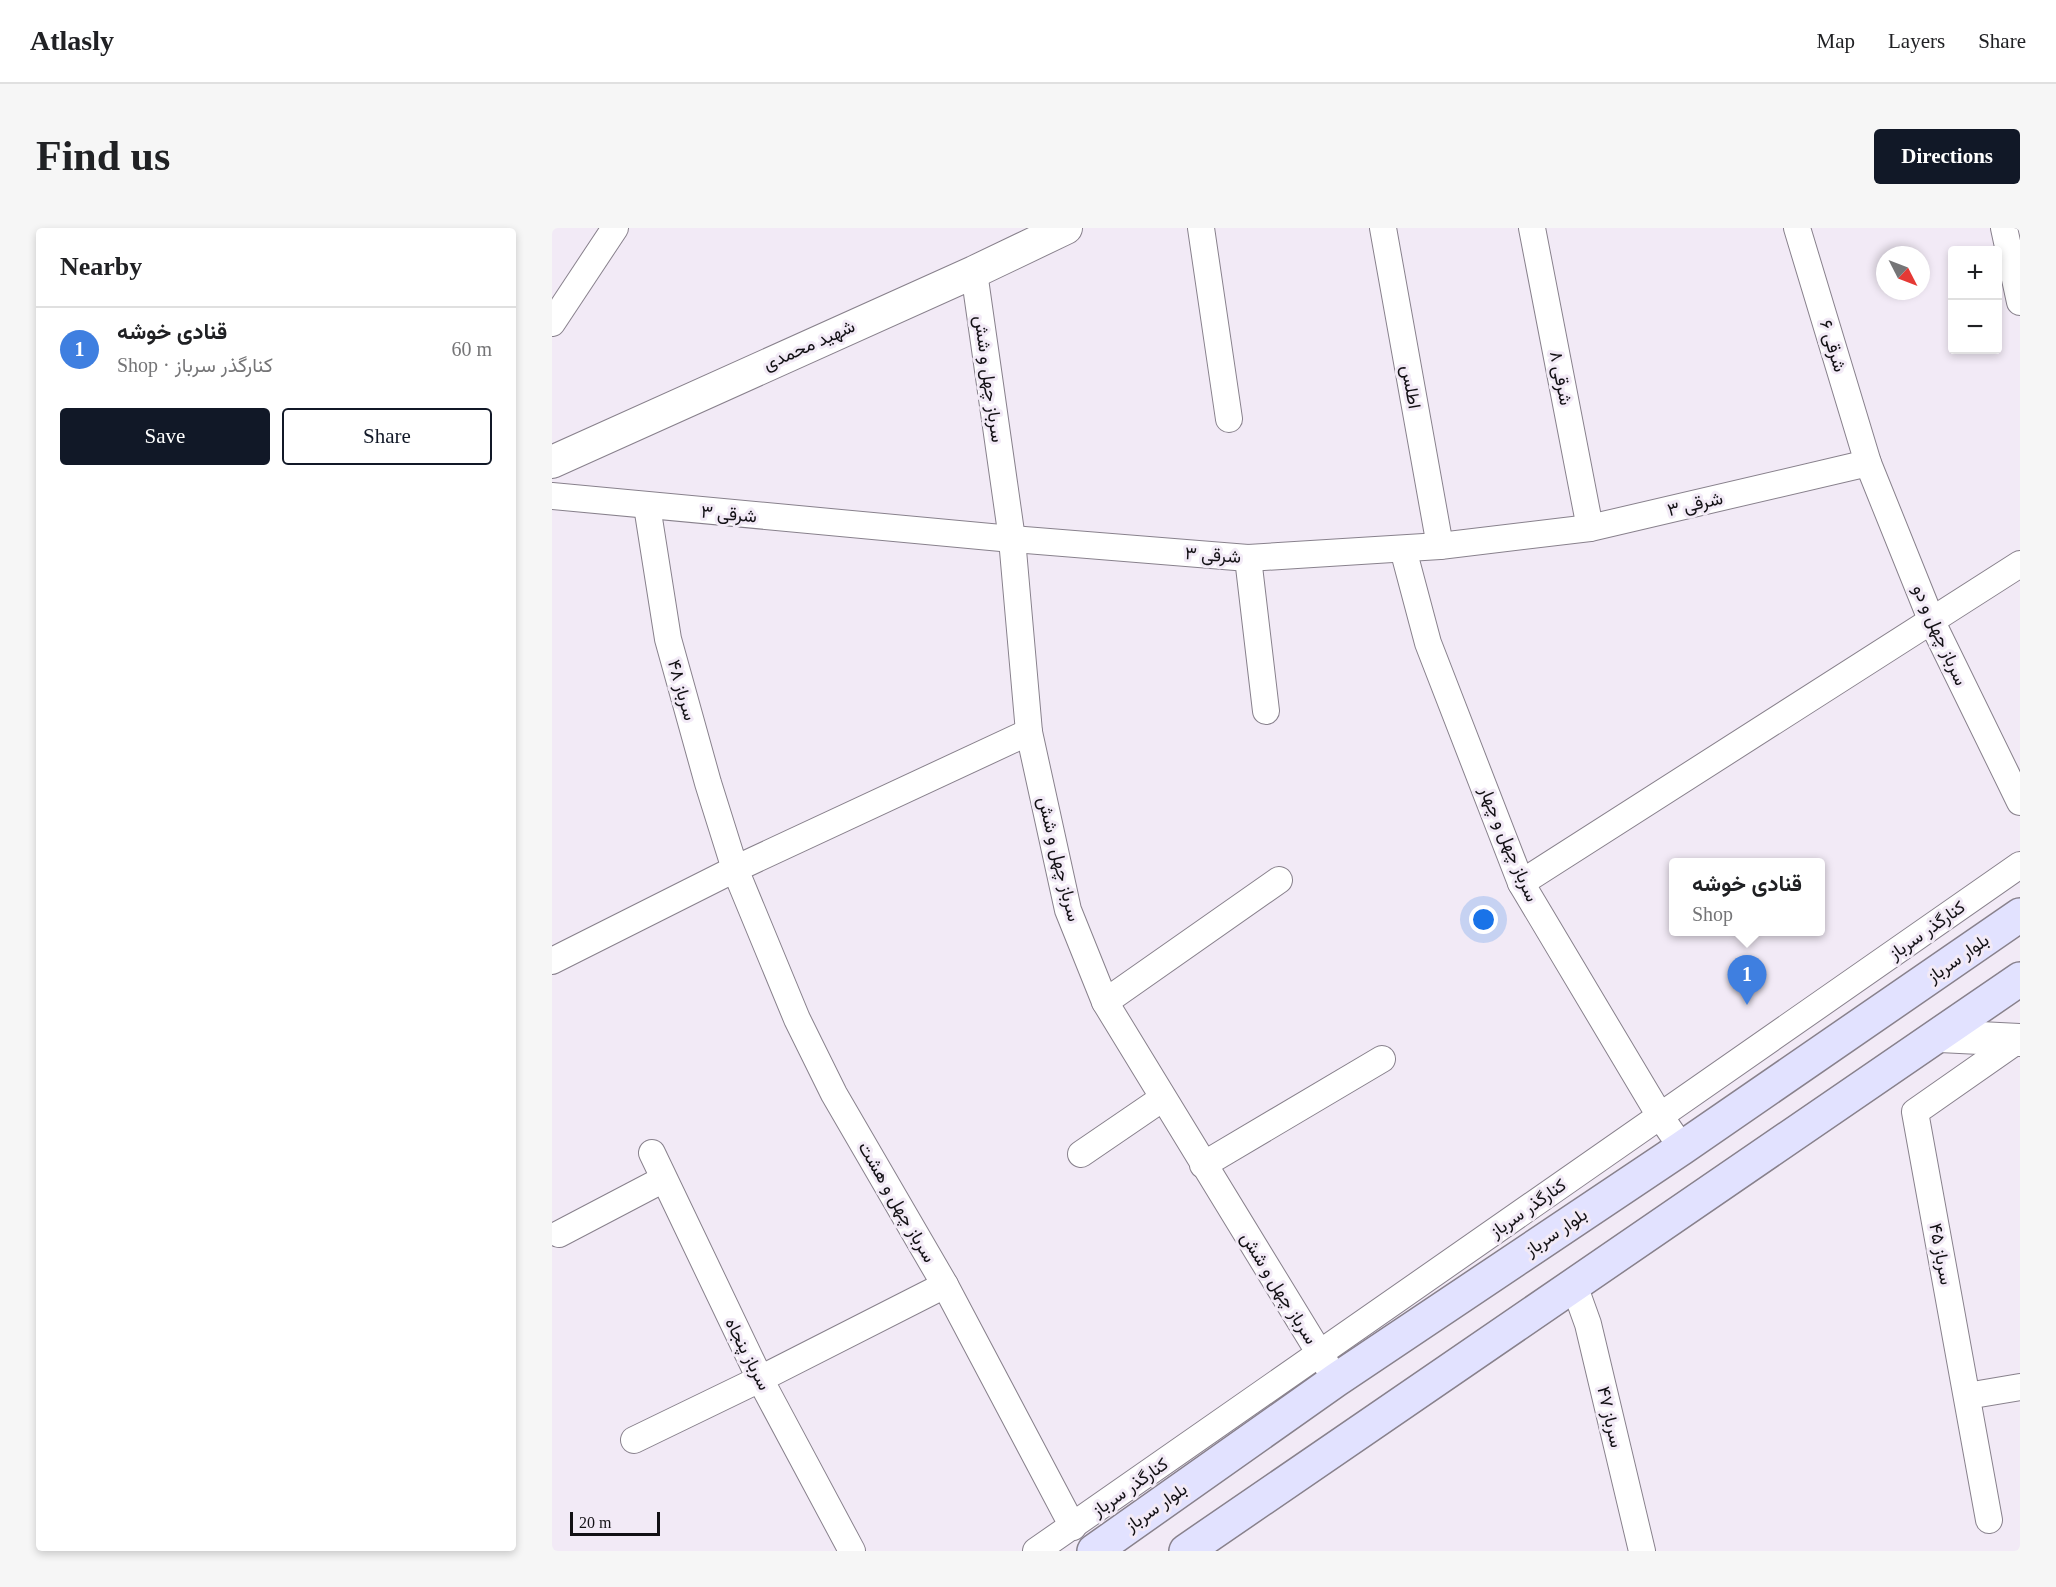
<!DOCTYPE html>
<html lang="en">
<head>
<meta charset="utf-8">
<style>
	:root { --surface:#fff; --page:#f6f6f6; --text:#202124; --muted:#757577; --line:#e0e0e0; --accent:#111827 }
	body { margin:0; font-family:"Times New Roman",Vazirmatn,serif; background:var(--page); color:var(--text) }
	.controls { position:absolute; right:18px; top:18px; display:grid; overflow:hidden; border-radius:6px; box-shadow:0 3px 9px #0003 }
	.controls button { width:54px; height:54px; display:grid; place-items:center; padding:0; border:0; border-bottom:2px solid var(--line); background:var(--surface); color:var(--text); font:30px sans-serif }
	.compass { position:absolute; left:1324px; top:18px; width:54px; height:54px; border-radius:50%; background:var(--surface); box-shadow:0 3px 9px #0003; rotate:132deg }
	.scale { position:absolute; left:18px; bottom:15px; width:90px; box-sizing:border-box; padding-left:6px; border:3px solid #121014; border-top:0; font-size:16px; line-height:21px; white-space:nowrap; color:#121014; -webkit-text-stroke:4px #f2eaf6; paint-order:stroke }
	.you { position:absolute; left:932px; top:692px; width:21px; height:21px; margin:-15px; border:4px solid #fff; border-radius:50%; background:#1a73e8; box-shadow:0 0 0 9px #1a73e833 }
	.badge { display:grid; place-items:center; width:39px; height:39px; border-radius:50%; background:var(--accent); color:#fff; font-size:20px; font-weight:700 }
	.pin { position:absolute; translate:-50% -50px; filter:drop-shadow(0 2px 3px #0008) }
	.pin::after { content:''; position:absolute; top:32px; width:21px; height:18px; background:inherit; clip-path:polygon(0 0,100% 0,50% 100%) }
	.popup { position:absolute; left:1117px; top:630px; width:156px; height:78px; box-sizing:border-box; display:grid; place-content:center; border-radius:6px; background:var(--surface); filter:drop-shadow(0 2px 4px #0005); font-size:20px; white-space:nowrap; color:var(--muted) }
	.popup b { font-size:22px; color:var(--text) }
	.popup::after { content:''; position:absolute; left:50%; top:100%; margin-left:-12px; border:12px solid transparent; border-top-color:var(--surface) }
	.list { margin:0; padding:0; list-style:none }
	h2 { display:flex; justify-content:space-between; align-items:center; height:78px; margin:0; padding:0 24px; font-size:26px }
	h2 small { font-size:20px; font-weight:400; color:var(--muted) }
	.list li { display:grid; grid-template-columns:39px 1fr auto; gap:18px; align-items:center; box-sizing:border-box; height:84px; padding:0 24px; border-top:2px solid var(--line) }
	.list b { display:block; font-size:22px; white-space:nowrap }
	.list p { margin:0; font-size:20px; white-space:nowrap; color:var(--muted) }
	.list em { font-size:20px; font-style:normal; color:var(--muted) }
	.actions { display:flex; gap:12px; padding:18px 24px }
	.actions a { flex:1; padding:14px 0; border:2px solid var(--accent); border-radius:6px; text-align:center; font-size:21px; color:var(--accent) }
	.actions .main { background:var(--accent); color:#fff }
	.map { position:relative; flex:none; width:1468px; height:1323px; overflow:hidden; border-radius:6px }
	header { display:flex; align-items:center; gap:36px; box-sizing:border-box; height:84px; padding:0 30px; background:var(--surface); border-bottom:2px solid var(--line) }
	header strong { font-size:28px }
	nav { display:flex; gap:33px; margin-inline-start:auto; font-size:21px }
	.intro { display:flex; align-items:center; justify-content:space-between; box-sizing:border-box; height:144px; padding:0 36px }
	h1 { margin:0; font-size:42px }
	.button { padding:15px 27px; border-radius:6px; background:var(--accent); color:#fff; font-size:21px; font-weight:700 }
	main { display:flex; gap:36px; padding:0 36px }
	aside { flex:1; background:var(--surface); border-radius:6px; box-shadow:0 3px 9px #0003 }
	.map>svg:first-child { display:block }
</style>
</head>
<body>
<header>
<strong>Atlasly</strong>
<nav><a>Map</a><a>Layers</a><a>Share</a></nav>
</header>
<div class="intro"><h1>Find us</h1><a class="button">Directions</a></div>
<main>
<aside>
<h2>Nearby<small></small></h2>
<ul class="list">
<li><span class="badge" style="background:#3f7fe0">1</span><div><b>قنادی خوشه</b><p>Shop · کنارگذر سرباز</p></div><em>60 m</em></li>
</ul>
<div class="actions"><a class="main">Save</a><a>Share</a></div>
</aside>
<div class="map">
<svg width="1468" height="1323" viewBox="0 0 1468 1323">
	<rect width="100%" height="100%" fill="#f2eaf6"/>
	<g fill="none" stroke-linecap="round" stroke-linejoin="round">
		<!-- minor casing -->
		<g stroke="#88818c" stroke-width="28">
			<g id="minor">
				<path d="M649,0L677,191"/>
				<path d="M831,0L888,318"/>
				<path d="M980,0L1038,300"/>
				<path d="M1245,0L1316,235L1380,394L1468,574"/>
				<path d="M1452,0L1468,74"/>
				<path d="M422,44L460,311L477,504L516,682L553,774L776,1139"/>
				<path d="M0,95L63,0"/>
				<path d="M0,268L460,311L696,330L888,318L1038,300L1316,235"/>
				<path d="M95,278L116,411L156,555L183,641L245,791L282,866L393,1057L521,1299"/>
				<path d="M851,321L876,415L969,655L1108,888L1130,920"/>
				<path d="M696,330L714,483"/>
				<path d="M969,655L1468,336"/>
				<path d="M0,733L183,641L477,504"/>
				<path d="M553,774L727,652"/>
				<path d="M100,925L208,1151L300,1323"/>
				<path d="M529,926L611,870"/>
				<path d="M651,937L830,831"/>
				<path d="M7,1006L110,952"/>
				<path d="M1022,1057L1036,1096L1090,1323"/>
				<path d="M1415,1168L1468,1159"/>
				<path d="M82,1212L208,1151L393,1057"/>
				<path d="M1437,1292L1363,884L1466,812"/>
				<path d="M484,1323L1468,637"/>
			</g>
		</g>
		<!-- tertiary casing -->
		<g stroke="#88818c" stroke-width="34">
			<g id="tertiary">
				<path d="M0,234L422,44L514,0"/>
				<path d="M1388,808L1468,812"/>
			</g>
		</g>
		<!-- secondary casing -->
		<g stroke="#88818c" stroke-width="36">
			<g id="secondary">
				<path d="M542,1323L784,1152L1130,920L1468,687"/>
				<path d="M634,1323L1468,751"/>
			</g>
		</g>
		<!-- minor -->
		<use href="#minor" stroke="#fff" stroke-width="26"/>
		<!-- tertiary -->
		<use href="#tertiary" stroke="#fff" stroke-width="32"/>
		<!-- secondary -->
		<use href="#secondary" stroke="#e2e2ff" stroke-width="33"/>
	</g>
	<g text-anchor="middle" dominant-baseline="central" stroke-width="6" stroke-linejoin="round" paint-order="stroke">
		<!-- street labels -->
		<g font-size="18" fill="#121014" stroke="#f2eaf6">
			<text transform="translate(257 117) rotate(-24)">شهید محمدی</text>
			<text transform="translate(1281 118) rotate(73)">۶ شرقی</text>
			<text transform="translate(1009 150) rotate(79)">۸ شرقی</text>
			<text transform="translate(437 151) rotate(82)">سرباز چهل و شش</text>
			<text transform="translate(859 159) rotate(80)">اطلس</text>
			<text transform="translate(1143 276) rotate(-13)">شرقی ۳</text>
			<text transform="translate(177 286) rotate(5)">شرقی ۳</text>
			<text transform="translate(661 327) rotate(4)">شرقی ۳</text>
			<text transform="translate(1388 407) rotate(66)">سرباز چهل و دو</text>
			<text transform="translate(130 462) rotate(74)">سرباز ۴۸</text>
			<text transform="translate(957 616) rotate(67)">سرباز چهل و چهار</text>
			<text transform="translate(507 631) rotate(76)">سرباز چهل و شش</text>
			<text transform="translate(1375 702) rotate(-35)">کنارگذر سرباز</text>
			<text transform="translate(1406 730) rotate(-35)">بلوار سرباز</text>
			<text transform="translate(345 974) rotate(60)">سرباز چهل و هشت</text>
			<text transform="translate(976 980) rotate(-35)">کنارگذر سرباز</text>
			<text transform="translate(1004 1004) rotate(-34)">بلوار سرباز</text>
			<text transform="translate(1389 1026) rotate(79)">سرباز ۴۵</text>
			<text transform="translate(727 1060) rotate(58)">سرباز چهل و شش</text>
			<text transform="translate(196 1126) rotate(63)">سرباز پنجاه</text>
			<text transform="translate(1058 1189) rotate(77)">سرباز ۴۷</text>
			<text transform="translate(578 1259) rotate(-35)">کنارگذر سرباز</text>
			<text transform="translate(604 1279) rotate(-35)">بلوار سرباز</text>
		</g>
	</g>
</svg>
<div class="controls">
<button>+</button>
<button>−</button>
</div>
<svg class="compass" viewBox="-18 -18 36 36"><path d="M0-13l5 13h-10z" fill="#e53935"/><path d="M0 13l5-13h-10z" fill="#757577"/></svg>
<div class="scale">20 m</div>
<div class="you"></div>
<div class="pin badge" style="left:1195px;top:777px;background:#3f7fe0">1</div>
<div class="popup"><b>قنادی خوشه</b>Shop</div>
</div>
</main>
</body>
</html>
